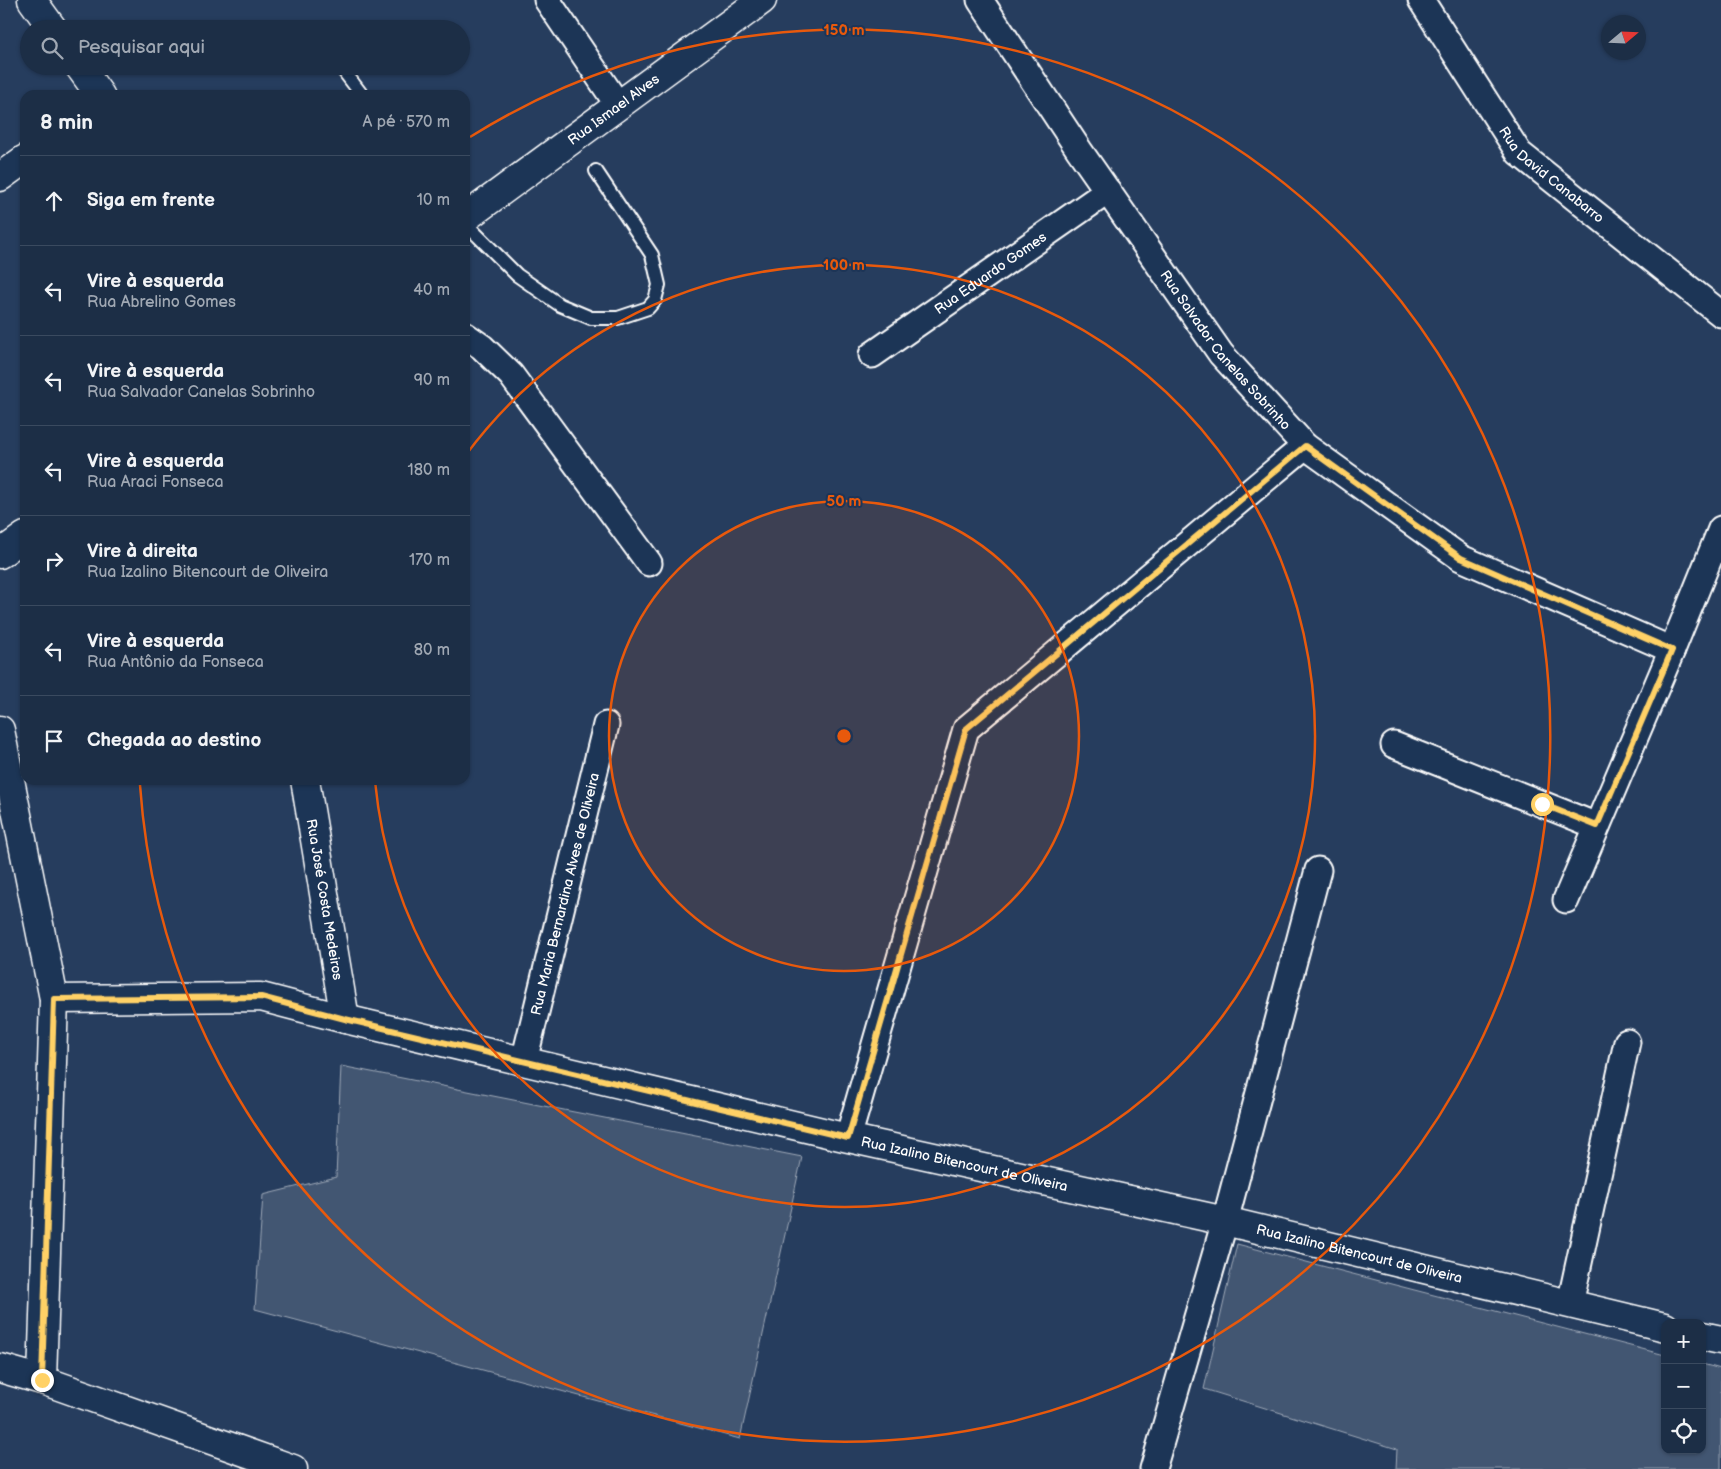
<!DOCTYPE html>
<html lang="pt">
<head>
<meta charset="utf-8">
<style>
	:root { --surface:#1c2e46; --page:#293a51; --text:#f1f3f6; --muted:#a0a8b3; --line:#3a4a5f }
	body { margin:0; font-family:"Balsamiq Sans",sans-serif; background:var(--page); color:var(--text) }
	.controls { position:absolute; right:15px; bottom:15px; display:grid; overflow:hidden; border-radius:10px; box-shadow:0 1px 4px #0004 }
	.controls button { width:45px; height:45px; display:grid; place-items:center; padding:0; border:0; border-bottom:1px solid var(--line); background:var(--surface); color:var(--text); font:25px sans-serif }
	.compass { position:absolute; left:1601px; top:15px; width:45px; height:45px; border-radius:50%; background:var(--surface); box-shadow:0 1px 4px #0004; rotate:71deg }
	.stop { position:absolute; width:15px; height:15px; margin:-11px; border:4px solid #ffd166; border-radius:50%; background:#fff }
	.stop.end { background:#ffd166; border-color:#fff; box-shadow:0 1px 5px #0008 }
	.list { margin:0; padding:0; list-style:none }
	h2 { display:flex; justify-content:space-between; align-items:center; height:65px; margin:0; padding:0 20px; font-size:21px }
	h2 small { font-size:16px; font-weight:400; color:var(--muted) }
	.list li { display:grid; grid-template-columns:32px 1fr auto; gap:15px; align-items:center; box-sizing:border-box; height:90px; padding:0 20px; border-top:1px solid var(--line) }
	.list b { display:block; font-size:19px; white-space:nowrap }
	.list p { margin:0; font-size:16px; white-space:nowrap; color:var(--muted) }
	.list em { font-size:16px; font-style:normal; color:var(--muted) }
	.icon { flex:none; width:28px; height:28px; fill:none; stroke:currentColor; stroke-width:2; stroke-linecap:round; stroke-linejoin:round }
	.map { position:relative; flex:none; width:1721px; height:1469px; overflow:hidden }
	.search { position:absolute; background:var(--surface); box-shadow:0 1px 4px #0004; left:20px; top:20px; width:450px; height:55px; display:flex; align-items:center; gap:12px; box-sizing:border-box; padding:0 18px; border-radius:28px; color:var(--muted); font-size:19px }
	.panel { position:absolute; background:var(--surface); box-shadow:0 1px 4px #0004; left:20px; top:90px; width:450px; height:695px; border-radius:15px }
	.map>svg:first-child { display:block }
</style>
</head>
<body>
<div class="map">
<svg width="1721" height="1469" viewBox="0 0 1721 1469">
	<rect width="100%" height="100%" fill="#263d5e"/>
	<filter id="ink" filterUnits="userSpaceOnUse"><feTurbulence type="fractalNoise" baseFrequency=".02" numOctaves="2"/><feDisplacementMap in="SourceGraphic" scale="10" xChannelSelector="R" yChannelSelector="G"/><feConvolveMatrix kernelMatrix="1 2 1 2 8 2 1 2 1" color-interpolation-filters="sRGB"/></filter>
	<g filter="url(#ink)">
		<!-- green -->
		<g fill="#425672" stroke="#a0aab8">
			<path d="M341,1066L802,1157L740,1439L255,1309L263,1195L336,1177Z"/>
			<path d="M1237,1244L1665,1355V1450H1702V1364L1721,1369V1469H1396L1397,1449L1204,1389Z"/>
		</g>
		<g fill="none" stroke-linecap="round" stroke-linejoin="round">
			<!-- service casing -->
			<g stroke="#fff" stroke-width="16">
				<g id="service">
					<path d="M340,66L362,95"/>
					<path d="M465,223L517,275L560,305L591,318H618L648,308L655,300L659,285L652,255L596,171"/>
				</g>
			</g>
			<!-- minor casing -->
			<g stroke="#fff" stroke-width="29">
				<g id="minor">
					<path d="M547,0L618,105"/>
					<path id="s1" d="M980,0L1079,150L1221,354L1305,446L1461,558L1672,650"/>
					<path id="s2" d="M1421,0L1519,153L1721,314"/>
					<path d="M465,335L482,347L511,375L649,563"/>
					<path id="s3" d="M872,355L1108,191"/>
					<path d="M1394,745L1597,826"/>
					<path d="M1566,900L1672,650L1721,529"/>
					<path id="s4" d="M524,1061L606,725"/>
					<path d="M848,1138L966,729L1305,446"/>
					<path d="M1570,1304L1627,1042"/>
					<path d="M1153,1469L1225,1221L1318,870"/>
				</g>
			</g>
			<!-- tertiary casing -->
			<g stroke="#fff" stroke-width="31">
				<g id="tertiary">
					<path d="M0,177L25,159"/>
					<path id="s5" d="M465,218L762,0"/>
					<path id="s6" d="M305,780L345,1019"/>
					<path id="s7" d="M54,999L261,997L345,1019L848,1138L1225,1221L1665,1327"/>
					<path d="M1702,1336L1721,1340"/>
				</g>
			</g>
			<!-- secondary casing -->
			<g stroke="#fff" stroke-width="31">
				<g id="secondary">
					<path d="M32,0L53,29"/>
					<path d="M79,66L100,95"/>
					<path d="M0,554L25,536"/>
					<path d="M0,730L54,999L42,1380"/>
					<path d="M0,1368L42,1380L293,1469"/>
				</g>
			</g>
			<!-- service -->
			<use href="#service" stroke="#1d3557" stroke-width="12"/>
			<!-- minor -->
			<use href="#minor" stroke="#1d3557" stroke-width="25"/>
			<!-- tertiary -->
			<use href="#tertiary" stroke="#1d3557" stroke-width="28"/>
			<!-- secondary -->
			<use href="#secondary" stroke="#1d3557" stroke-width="28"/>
		</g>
	</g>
	<g fill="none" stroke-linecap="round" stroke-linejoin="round" filter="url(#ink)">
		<!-- route -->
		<path stroke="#ffd166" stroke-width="6" d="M42,1380L54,999L261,997L345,1019L848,1138L966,729L1305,446L1461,558L1672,650L1597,826L1542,804"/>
	</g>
	<!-- distance rings -->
	<circle cx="844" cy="736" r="235" fill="#e8590c" fill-opacity=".12"/>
	<g fill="none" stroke="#e8590c" stroke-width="2.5">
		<circle cx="844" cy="736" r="235"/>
		<path d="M465 456A471 471 0 1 1 375 781"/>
		<path d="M470 137A706 706 0 1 1 140 785"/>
	</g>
	<g text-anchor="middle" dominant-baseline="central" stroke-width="4" stroke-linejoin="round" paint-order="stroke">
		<!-- street labels -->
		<g font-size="14" fill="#fff" stroke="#1d3557">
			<text stroke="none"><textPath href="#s5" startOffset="184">Rua Ismael Alves</textPath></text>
			<text stroke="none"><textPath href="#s2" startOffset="220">Rua David Canabarro</textPath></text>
			<text stroke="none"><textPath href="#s3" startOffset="144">Rua Eduardo Gomes</textPath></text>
			<text stroke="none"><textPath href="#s1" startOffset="428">Rua Salvador Canelas Sobrinho</textPath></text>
			<text stroke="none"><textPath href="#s4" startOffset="172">Rua Maria Bernardina Alves de Oliveira</textPath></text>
			<text stroke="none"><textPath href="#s6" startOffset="121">Rua José Costa Medeiros</textPath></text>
			<text stroke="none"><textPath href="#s7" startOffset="930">Rua Izalino Bitencourt de Oliveira</textPath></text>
			<text stroke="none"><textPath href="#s7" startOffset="1335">Rua Izalino Bitencourt de Oliveira</textPath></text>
		</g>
	</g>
	<circle cx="844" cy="736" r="8" fill="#e8590c" stroke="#1d3557" stroke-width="2.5"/>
	<g font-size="15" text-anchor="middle" font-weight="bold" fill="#e8590c" stroke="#1d3557" stroke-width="4" stroke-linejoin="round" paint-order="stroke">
		<text x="844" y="35">150 m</text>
		<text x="844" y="270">100 m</text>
		<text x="844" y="506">50 m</text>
	</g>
</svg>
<div class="controls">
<button>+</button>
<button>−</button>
<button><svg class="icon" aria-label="locate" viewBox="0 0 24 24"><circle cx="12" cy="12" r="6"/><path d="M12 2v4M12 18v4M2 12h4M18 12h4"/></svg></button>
</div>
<svg class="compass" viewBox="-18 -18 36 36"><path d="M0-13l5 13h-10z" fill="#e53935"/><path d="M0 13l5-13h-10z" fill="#a0a8b3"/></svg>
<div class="stop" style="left:1542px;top:804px"></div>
<div class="stop end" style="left:42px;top:1380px"></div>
<div class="search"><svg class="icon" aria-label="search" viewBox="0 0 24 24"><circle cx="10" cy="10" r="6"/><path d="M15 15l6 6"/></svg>Pesquisar aqui</div>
<section class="panel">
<h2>8 min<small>A pé · 570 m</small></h2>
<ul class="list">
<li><svg class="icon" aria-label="ahead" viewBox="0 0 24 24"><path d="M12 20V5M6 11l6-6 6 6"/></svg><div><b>Siga em frente</b></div><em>10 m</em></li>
<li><svg class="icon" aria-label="left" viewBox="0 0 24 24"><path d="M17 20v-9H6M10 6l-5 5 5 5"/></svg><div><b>Vire à esquerda</b><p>Rua Abrelino Gomes</p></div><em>40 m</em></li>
<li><svg class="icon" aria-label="left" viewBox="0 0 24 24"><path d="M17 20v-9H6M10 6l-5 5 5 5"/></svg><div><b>Vire à esquerda</b><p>Rua Salvador Canelas Sobrinho</p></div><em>90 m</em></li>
<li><svg class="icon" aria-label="left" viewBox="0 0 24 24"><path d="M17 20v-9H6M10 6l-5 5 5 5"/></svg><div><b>Vire à esquerda</b><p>Rua Araci Fonseca</p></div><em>180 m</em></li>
<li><svg class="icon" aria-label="right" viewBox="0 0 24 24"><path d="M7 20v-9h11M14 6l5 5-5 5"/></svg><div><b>Vire à direita</b><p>Rua Izalino Bitencourt de Oliveira</p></div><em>170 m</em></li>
<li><svg class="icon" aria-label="left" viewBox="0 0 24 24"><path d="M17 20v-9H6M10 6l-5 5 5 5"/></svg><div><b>Vire à esquerda</b><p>Rua Antônio da Fonseca</p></div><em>80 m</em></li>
<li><svg class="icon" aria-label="arrive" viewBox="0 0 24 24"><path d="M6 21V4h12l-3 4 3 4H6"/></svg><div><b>Chegada ao destino</b></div></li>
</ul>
</section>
</div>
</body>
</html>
